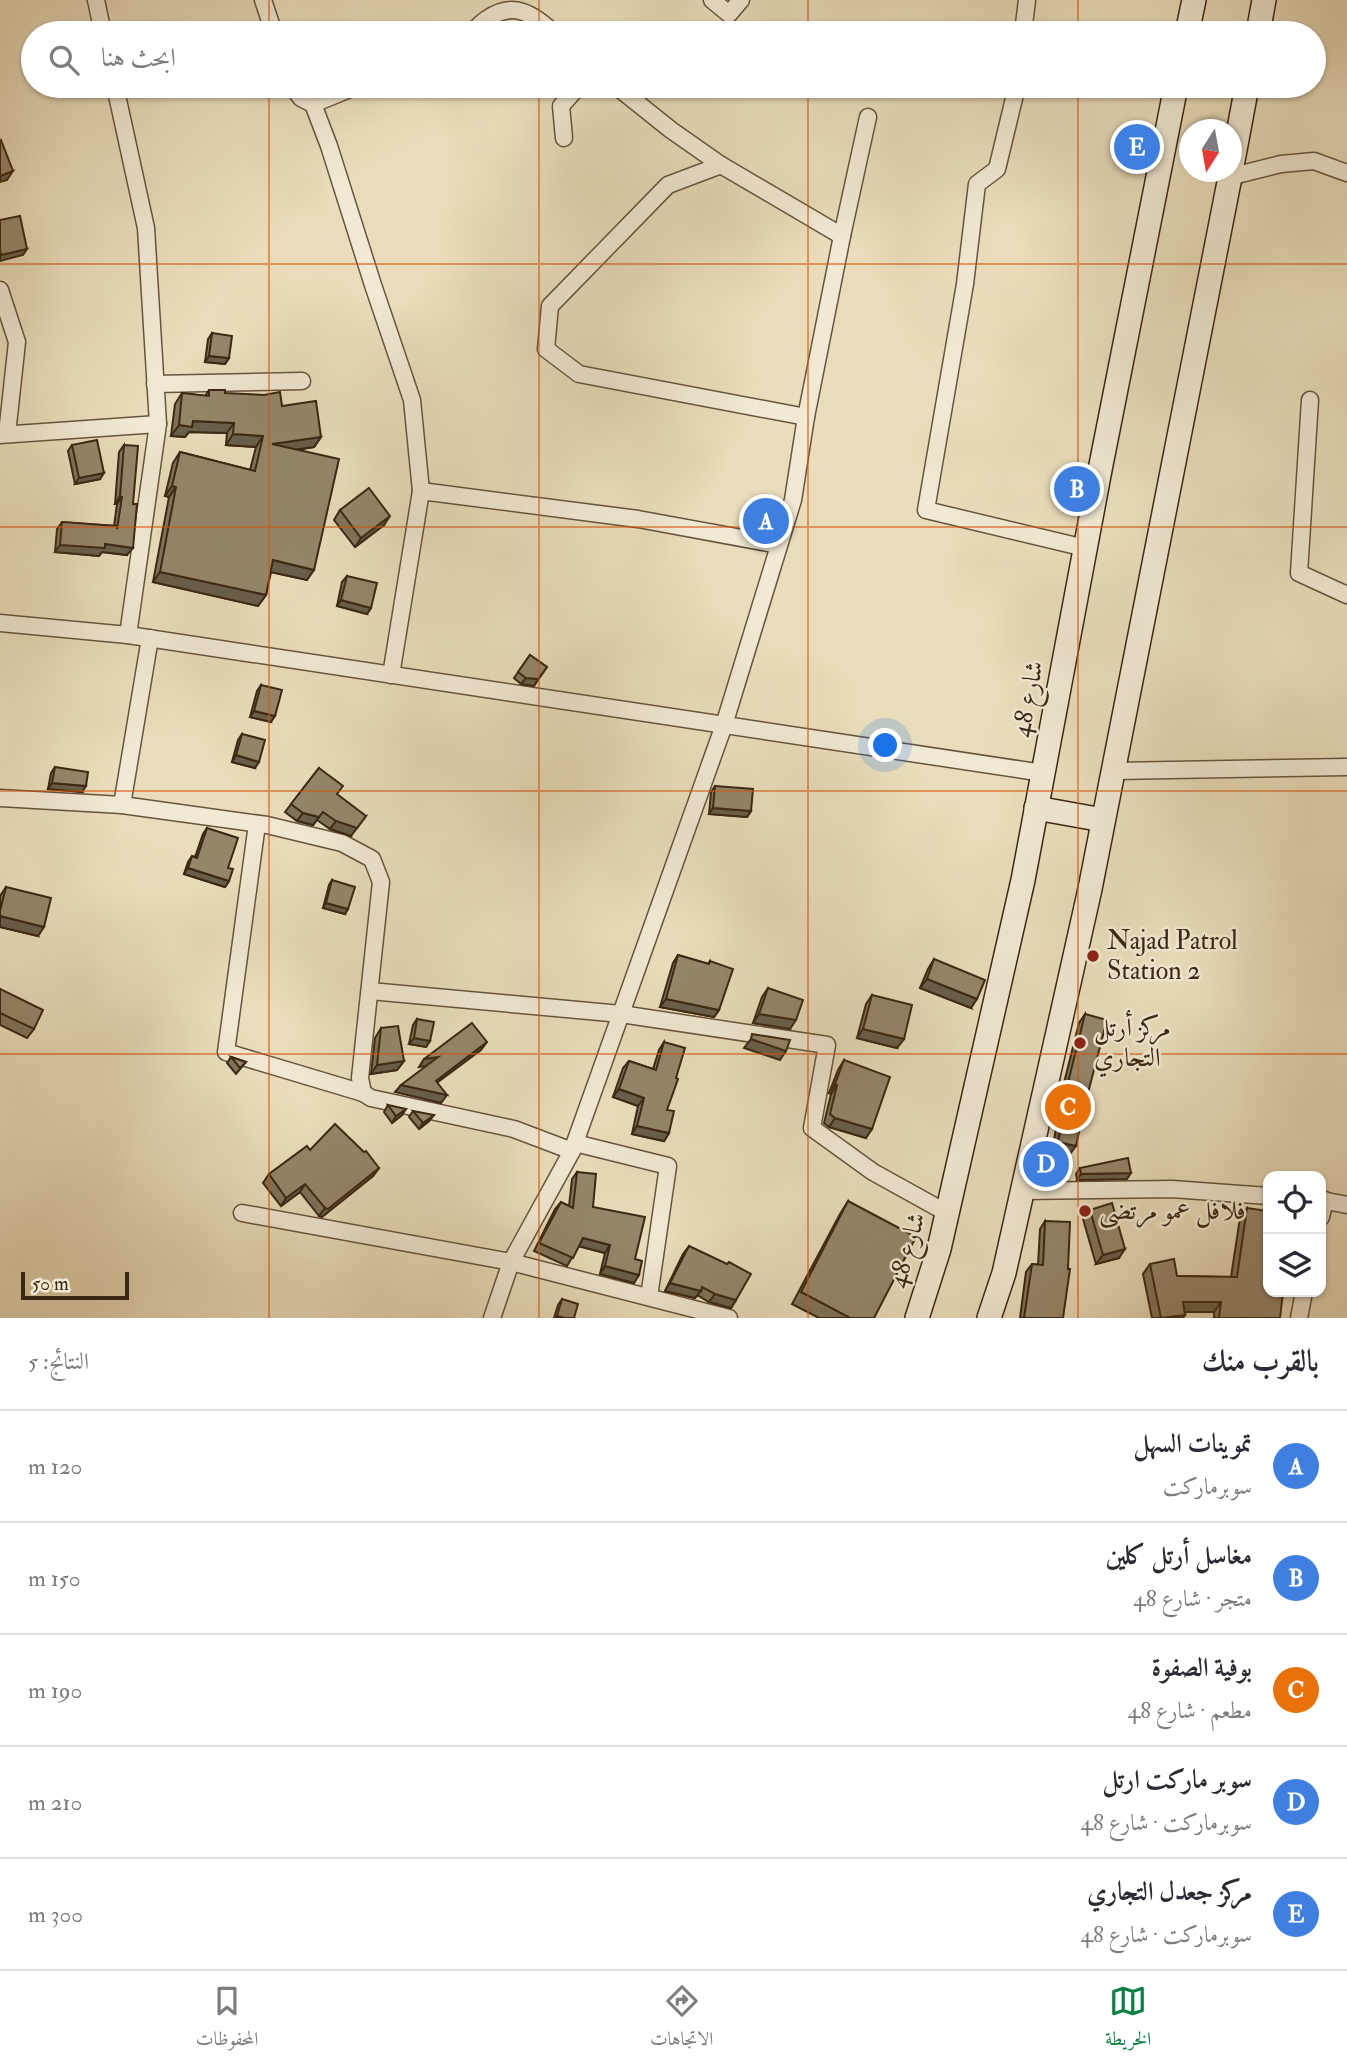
<!DOCTYPE html>
<html lang="ar">
<head>
<meta charset="utf-8">
<style>
	:root { --surface:#fff; --page:#f2f2f3; --text:#2b2b33; --muted:#7c7c81; --line:#e1e1e2; --accent:#0b8043 }
	body { margin:0; font-family:"IM FELL Double Pica",Amiri,serif; background:var(--page); color:var(--text); direction:rtl }
	.controls { position:absolute; right:21px; bottom:21px; display:grid; overflow:hidden; border-radius:14px; box-shadow:0 2px 5px #0004 }
	.controls button { width:63px; height:63px; display:grid; place-items:center; padding:0; border:0; border-bottom:2px solid var(--line); background:var(--surface); color:var(--text); font:35px sans-serif }
	.compass { position:absolute; left:1179px; top:119px; width:63px; height:63px; border-radius:50%; background:var(--surface); box-shadow:0 2px 5px #0004; rotate:191deg }
	.scale { position:absolute; left:21px; bottom:18px; width:108px; box-sizing:border-box; padding-left:7px; border:4px solid #3b2812; border-top:0; font-size:19px; line-height:24px; white-space:nowrap; color:#3b2812; -webkit-text-stroke:5px #f1e9d3; paint-order:stroke }
	.you { position:absolute; left:886px; top:746px; width:24px; height:24px; margin:-18px; border:5px solid #fff; border-radius:50%; background:#1a73e8; box-shadow:0 0 0 10px #1a73e833 }
	.badge { display:grid; place-items:center; width:46px; height:46px; border-radius:50%; background:var(--accent); color:#fff; font-size:23px; font-weight:700 }
	.pin { position:absolute; translate:-50% -50%; border:4px solid #fff; box-shadow:0 2px 7px #0006 }
	.list { margin:0; padding:0; list-style:none }
	h2 { display:flex; justify-content:space-between; align-items:center; height:91px; margin:0; padding:0 28px; font-size:30px }
	h2 small { font-size:23px; font-weight:400; color:var(--muted) }
	.list li { display:grid; grid-template-columns:46px 1fr auto; gap:21px; align-items:center; box-sizing:border-box; height:112px; padding:0 28px; border-top:2px solid var(--line) }
	.list b { display:block; font-size:26px; white-space:nowrap }
	.list p { margin:0; font-size:23px; white-space:nowrap; color:var(--muted) }
	.list em { font-size:23px; font-style:normal; color:var(--muted) }
	.icon { flex:none; width:38px; height:38px; fill:none; stroke:currentColor; stroke-width:2; stroke-linecap:round; stroke-linejoin:round }
	.map { position:relative; flex:none; width:1347px; height:1318px; overflow:hidden; direction:ltr }
	.search { position:absolute; background:var(--surface); box-shadow:0 2px 5px #0004; left:21px; right:21px; top:21px; height:77px; display:flex; align-items:center; gap:18px; box-sizing:border-box; padding:0 24px; border-radius:38px; color:var(--muted); font-size:26px }
	.sheet { height:651px; background:var(--surface) }
	nav { display:flex; justify-content:space-around; align-items:center; box-sizing:border-box; height:98px; border-top:2px solid var(--line); background:var(--surface); font-size:19px; color:var(--muted) }
	nav a { display:grid; justify-items:center; gap:4px }
	nav .on { color:var(--accent) }
	.map>svg:first-child { display:block }
</style>
</head>
<body>
<div class="map">
<svg width="1347" height="1318" viewBox="0 0 1347 1318">
	<rect width="100%" height="100%" fill="#e9ddbb"/>
	<filter id="stains"><feTurbulence type="fractalNoise" baseFrequency=".00286" numOctaves="4"/><feColorMatrix values="0 0 0 0 .2 0 0 0 0 .09 0 0 0 0 .02 0 0 0 .5 -.17"/></filter>
	<radialGradient id="worn" r=".72"><stop offset=".6" stop-color="#630" stop-opacity="0"/><stop offset="1" stop-color="#630" stop-opacity=".3"/></radialGradient>
	<g fill="none" stroke-linecap="round" stroke-linejoin="round">
		<!-- minor casing -->
		<g stroke="#66553c" stroke-width="19">
			<g id="minor">
				<path d="M96,0L103,33"/>
				<path d="M263,0L274,33"/>
				<path d="M712,0L729,14L741,0"/>
				<path d="M470,33C476,29 481,23 487,19C514,0 532,14 554,33"/>
				<path d="M1023,33L1027,0"/>
				<path d="M292,86L301,98L313,104L329,146L373,285L412,400L421,491L638,519L779,545"/>
				<path d="M616,86L671,130L721,165L842,236"/>
				<path d="M1017,86L997,169L977,184L965,284L926,510L1085,548"/>
				<path d="M313,104L357,86"/>
				<path d="M564,138L561,106L579,86"/>
				<path d="M721,165L668,185L550,306L546,349L579,374L806,417"/>
				<path d="M1229,177L1281,164L1314,161L1347,173"/>
				<path d="M0,290L17,342L7,434"/>
				<path d="M155,384L302,381"/>
				<path d="M1310,400L1299,573L1347,595"/>
				<path d="M0,435L158,424"/>
				<path d="M0,623L128,635L158,424L146,228L115,86"/>
				<path d="M128,635L1043,773"/>
				<path d="M391,675L421,491"/>
				<path d="M1113,771L1347,767"/>
				<path d="M0,798L122,805L267,825L342,843L372,859L381,882L360,1078L363,1093"/>
				<path d="M122,805L150,638"/>
				<path d="M257,824L226,1052L363,1093L371,1098L514,1129L572,1151L724,725L793,500L806,417L842,236L868,117"/>
				<path d="M370,991L621,1014L827,1045L812,1128L873,1172L947,1213"/>
				<path d="M575,1143L668,1166L649,1297"/>
				<path d="M1022,1191L1172,1189L1268,1196"/>
				<path d="M1321,1200L1347,1205"/>
				<path d="M242,1213L511,1262L729,1318"/>
				<path d="M1321,1217L1325,1200"/>
				<path d="M492,1318L511,1262L572,1151"/>
				<path d="M1299,1318L1304,1292"/>
			</g>
		</g>
		<!-- secondary casing -->
		<g stroke="#3b2812" stroke-width="26">
			<g id="secondary">
				<path d="M1187,33L1194,0"/>
				<path d="M1258,33L1264,0"/>
				<path d="M1232,166L1247,86"/>
				<path d="M1036,808L1103,820"/>
				<path d="M917,1318L939,1249L1023,880L1099,475L1176,86"/>
				<path d="M989,1318L1004,1273L1090,889L1231,172"/>
			</g>
		</g>
		<!-- minor -->
		<use href="#minor" stroke="#f1e9d3" stroke-width="16"/>
		<!-- secondary -->
		<use href="#secondary" stroke="#f1e9d3" stroke-width="23"/>
	</g>
	<!-- wall -->
	<g fill="#80735b" stroke="#3b2812" stroke-width="2">
		<path d="M212,333L229,358L225,364L205,362L208,339Z"/>
		<path d="M209,390L282,406L321,437L314,447L297,450L307,580L271,572L266,595L258,606L153,582L169,497L165,496L173,463L180,452L250,470L256,447L226,445L227,433L189,432L185,437L171,436L175,404L182,393L205,396Z"/>
		<path d="M72,445L100,479L75,484L68,451Z"/>
		<path d="M124,445L127,555L102,552L99,556L55,552L57,529L62,522L114,526L117,504H115L119,452Z"/>
		<path d="M340,510L384,525L355,547L334,520Z"/>
		<path d="M347,576L367,614L337,606L342,582Z"/>
		<path d="M530,655L547,667L534,686L521,684L514,678Z"/>
		<path d="M261,685L271,722L250,717L257,691Z"/>
		<path d="M242,734L255,768L232,762L238,740Z"/>
		<path d="M55,767L82,792L48,789L51,773Z"/>
		<path d="M319,768L337,795L351,836L330,829L317,820L313,825L297,821L285,812Z"/>
		<path d="M715,786L751,811L747,817L709,814L711,792Z"/>
		<path d="M207,828L228,868L229,881L225,887L184,874L188,862L192,856L195,857L203,834Z"/>
		<path d="M332,880L345,914L323,908L329,885Z"/>
		<path d="M6,887L38,936L0,927V896Z"/>
		<path d="M678,955L708,964L710,961L719,1010L714,1017L660,1007L673,963Z"/>
		<path d="M934,959L971,1008L920,988L928,969Z"/>
		<path d="M768,988L790,1029L753,1023L762,997Z"/>
		<path d="M0,989L34,1029L27,1038L0,1025Z"/>
		<path d="M872,995L897,1048L857,1038L866,1004Z"/>
		<path d="M1085,1014L1084,1108L1070,1154L1052,1151L1059,1112L1057,1111L1079,1023Z"/>
		<path d="M417,1019L430,1041L426,1047L409,1044L413,1025Z"/>
		<path d="M381,1028L404,1061L397,1070L371,1074L375,1038Z"/>
		<path d="M664,1042L667,1110L669,1133L664,1141L632,1134L638,1106L613,1097L623,1068L629,1061L653,1069L659,1050Z"/>
		<path d="M231,1057L246,1062L236,1074L227,1063Z"/>
		<path d="M844,1060L866,1138L829,1127L824,1123L831,1094L829,1093L838,1070Z"/>
		<path d="M388,1105L402,1115L392,1123L384,1112Z"/>
		<path d="M413,1111L429,1121L419,1129L409,1117Z"/>
		<path d="M310,1150L379,1168L373,1176L322,1217L319,1216L300,1192L281,1206L263,1183L269,1174Z"/>
		<path d="M1080,1168L1127,1179L1077,1180L1076,1174Z"/>
		<path d="M577,1172L593,1207L635,1259L634,1283L600,1274L605,1253L579,1246L567,1266L534,1251L555,1209L561,1202L569,1206L572,1179Z"/>
		<path d="M848,1201L874,1318H819L792,1304L840,1214Z"/>
		<path d="M1247,1208L1280,1318H1214V1312H1185L1183,1318H1152L1143,1274L1150,1264L1177,1276L1231,1277L1240,1218Z"/>
		<path d="M1090,1210L1119,1258L1096,1264L1083,1219Z"/>
		<path d="M1045,1221L1063,1318H1020L1026,1272L1032,1264L1038,1265L1040,1229Z"/>
		<path d="M689,1246L736,1300L731,1308L709,1302L697,1295L695,1298L665,1291L683,1254Z"/>
		<path d="M562,1299L574,1318H554L558,1305Z"/>
	</g>
	<!-- shaded-wall -->
	<g fill="#685e4a" stroke="#3b2812" stroke-width="2">
		<path d="M13,171L7,180L0,182V176Z"/>
		<path d="M27,249L23,255L0,261V257L1,255Z"/>
		<path d="M209,356L229,358L225,364L205,362Z"/>
		<path d="M193,421L234,423L227,433L189,432L185,437L171,436L179,425Z"/>
		<path d="M233,434L263,436L256,447L226,445Z"/>
		<path d="M321,437L314,447L264,454L272,444Z"/>
		<path d="M104,473L100,479L75,484L79,478Z"/>
		<path d="M172,486L176,487L169,497L165,496Z"/>
		<path d="M120,496L122,497L117,504H115Z"/>
		<path d="M390,516L384,525L355,547L361,538Z"/>
		<path d="M105,544L133,548L127,555L102,552L99,556L55,552L60,545Z"/>
		<path d="M273,560L314,570L307,580L266,571Z"/>
		<path d="M160,572L266,595L258,606L153,582Z"/>
		<path d="M341,600L371,608L367,614L337,606Z"/>
		<path d="M526,678L538,679L534,686L521,684Z"/>
		<path d="M254,711L275,716L271,722L250,717Z"/>
		<path d="M236,755L259,762L255,768L232,762Z"/>
		<path d="M52,783L86,786L82,792L48,789Z"/>
		<path d="M713,808L751,811L747,817L709,814Z"/>
		<path d="M303,813L319,817L313,825L297,821Z"/>
		<path d="M366,816L351,836L330,829L336,821Z"/>
		<path d="M188,868L229,881L225,887L184,874Z"/>
		<path d="M326,903L348,909L345,914L323,908Z"/>
		<path d="M0,916L44,927L38,936L0,927Z"/>
		<path d="M927,979L977,999L971,1008L920,988Z"/>
		<path d="M666,999L719,1010L714,1017L660,1007Z"/>
		<path d="M759,1014L796,1020L790,1029L753,1023Z"/>
		<path d="M863,1029L904,1039L897,1048L857,1038Z"/>
		<path d="M414,1038L430,1041L426,1047L409,1044Z"/>
		<path d="M751,1039L786,1051L780,1060L744,1048Z"/>
		<path d="M487,1042L481,1050L430,1088L436,1081Z"/>
		<path d="M438,1057L433,1065L419,1067L424,1059Z"/>
		<path d="M404,1061L397,1070L371,1074L377,1065Z"/>
		<path d="M835,1084L837,1085L831,1094L829,1093Z"/>
		<path d="M401,1085L447,1095L441,1103L395,1092Z"/>
		<path d="M619,1089L644,1098L638,1106L613,1097Z"/>
		<path d="M1063,1103L1065,1104L1059,1112L1057,1111Z"/>
		<path d="M406,1109L402,1115L392,1123L396,1116Z"/>
		<path d="M434,1115L429,1121L419,1129L423,1123Z"/>
		<path d="M835,1118L872,1129L866,1138L829,1127Z"/>
		<path d="M637,1126L669,1133L664,1141L632,1134Z"/>
		<path d="M1058,1142L1076,1146L1070,1154L1052,1151Z"/>
		<path d="M379,1168L373,1176L322,1217L319,1216L325,1208Z"/>
		<path d="M1131,1173L1127,1179L1077,1180L1081,1174Z"/>
		<path d="M305,1184L300,1192L281,1206L286,1198Z"/>
		<path d="M583,1238L610,1245L605,1253L578,1246Z"/>
		<path d="M1125,1249L1119,1258L1096,1264L1103,1255Z"/>
		<path d="M605,1266L639,1275L634,1283L600,1274Z"/>
		<path d="M670,1283L701,1291L695,1298L665,1291Z"/>
		<path d="M715,1294L736,1300L731,1308L709,1302Z"/>
		<path d="M1183,1302H1221L1214,1312H1176Z"/>
		<path d="M1185,1315L1183,1318H1167Z"/>
	</g>
	<!-- building -->
	<g fill="#95866a" stroke="#3b2812" stroke-width="2">
		<path d="M1,140L13,171L0,176V141Z"/>
		<path d="M20,216L27,249L1,255L0,249V220Z"/>
		<path d="M212,333L232,336L229,358L209,356Z"/>
		<path d="M209,390H225V393L264,395L280,392L282,406L316,401L321,437L272,444L339,459L314,570L273,560L266,595L160,572L176,487L172,486L180,452L255,471L263,436L233,434L234,423L193,421L192,427L179,425L182,393L209,396Z"/>
		<path d="M97,440L104,473L79,478L72,445Z"/>
		<path d="M124,445L138,446L133,504H137L133,548L105,544V548L60,545L62,522L117,526V529L122,497L120,496Z"/>
		<path d="M369,488L390,516L361,538L340,510Z"/>
		<path d="M347,576L377,583L371,608L341,600Z"/>
		<path d="M530,655L547,667L538,679L526,678L518,672Z"/>
		<path d="M261,685L282,690L275,716L254,711Z"/>
		<path d="M242,734L265,740L259,762L236,755Z"/>
		<path d="M55,767L88,772L86,786L52,783Z"/>
		<path d="M319,768L343,786L337,794L366,816L357,828L336,821L323,812L319,817L303,813L291,804Z"/>
		<path d="M715,786L753,789L751,811L713,808Z"/>
		<path d="M207,828L238,838L228,868L233,869L229,881L188,868L192,856L197,858Z"/>
		<path d="M332,880L355,887L348,909L326,903Z"/>
		<path d="M6,887L51,898L44,927L0,916V911Z"/>
		<path d="M678,955L709,964L710,961L733,969L719,1010L666,999Z"/>
		<path d="M934,959L985,980L977,999L927,979Z"/>
		<path d="M768,988L803,1000L796,1020L759,1014Z"/>
		<path d="M0,989L43,1010L34,1029L0,1013Z"/>
		<path d="M872,995L912,1005L904,1039L863,1029Z"/>
		<path d="M1085,1014L1107,1020L1084,1108L1076,1146L1058,1142L1065,1104L1063,1103Z"/>
		<path d="M417,1019L434,1022L430,1041L414,1038Z"/>
		<path d="M472,1023L487,1042L436,1081L447,1095L401,1085L438,1057L424,1059Z"/>
		<path d="M398,1026L404,1061L377,1065L381,1028Z"/>
		<path d="M752,1034L790,1040L786,1051L751,1039Z"/>
		<path d="M664,1042L685,1048L676,1078L678,1079L667,1110L674,1111L669,1133L637,1126L644,1098L619,1089L629,1061L656,1070Z"/>
		<path d="M231,1057L246,1062L240,1068Z"/>
		<path d="M844,1060L890,1077L872,1129L835,1118L830,1114L837,1085L835,1084Z"/>
		<path d="M388,1105L406,1109L396,1116Z"/>
		<path d="M413,1111L434,1115L423,1123Z"/>
		<path d="M335,1124L364,1152L366,1151L379,1168L328,1209L325,1208L305,1184L286,1198L269,1174L307,1146L310,1150Z"/>
		<path d="M1128,1158L1131,1173L1081,1174L1080,1168Z"/>
		<path d="M577,1172L596,1174L593,1207L645,1217L635,1259L642,1261L639,1275L605,1266L610,1245L583,1238L573,1258L539,1243L561,1202L573,1208Z"/>
		<path d="M848,1201L916,1237L874,1318H850L801,1292Z"/>
		<path d="M1112,1203L1125,1249L1103,1255L1090,1210Z"/>
		<path d="M1247,1208L1268,1211V1292H1283L1280,1318H1219L1221,1302H1183L1185,1315L1161,1318L1150,1264L1174,1259L1177,1276L1237,1277Z"/>
		<path d="M1045,1221L1070,1222L1068,1269H1070L1063,1318H1024L1032,1264L1043,1265Z"/>
		<path d="M689,1246L727,1264L729,1262L751,1274L736,1300L715,1294L702,1287L701,1291L670,1283Z"/>
		<path d="M562,1299L578,1304L574,1318H565L557,1316Z"/>
	</g>
	<!-- grid -->
	<path fill="none" stroke="#d7540d" stroke-width="2" stroke-opacity="0.55" d="M269,0V33M539,0V33M808,0V33M1078,0V33M269,86V1318M539,86V1318M808,86V1318M1078,86V1318M0,264H1347M0,527H1347M0,791H1347M0,1054H1347"/>
	<!-- markers -->
	<g fill="#8f2418" stroke="#f1e9d3" stroke-width="2.5">
		<circle cx="1093" cy="956" r="7"/>
		<circle cx="1080" cy="1043" r="7"/>
		<circle cx="1085" cy="1211" r="7"/>
	</g>
	<g text-anchor="middle" dominant-baseline="central" stroke-width="5" stroke-linejoin="round" paint-order="stroke">
		<!-- street labels -->
		<g font-size="26" fill="#3b2812" stroke="#f1e9d3">
			<text transform="translate(1028 699) rotate(-79)">شارع 48</text>
			<text transform="translate(907 1250) rotate(-74)">شارع 48</text>
		</g>
		<!-- poi labels -->
		<g font-size="26" fill="#3b2812" stroke="#f1e9d3" text-anchor="start">
			<text x="1107" y="941">Najad Patrol<tspan x="1107" dy="30">Station 2</tspan></text>
			<text x="1094" y="1028">مركز أرتل<tspan x="1094" dy="30">التجاري</tspan></text>
			<text x="1099" y="1211">فلافل عمو مرتضى</text>
		</g>
	</g>
	<rect width="100%" height="100%" filter="url(#stains)"/>
	<rect width="100%" height="100%" fill="url(#worn)"/>
</svg>
<div class="controls">
<button><svg class="icon" aria-label="locate" viewBox="0 0 24 24"><circle cx="12" cy="12" r="6"/><path d="M12 2v4M12 18v4M2 12h4M18 12h4"/></svg></button>
<button><svg class="icon" aria-label="layers" viewBox="0 0 24 24"><path d="M12 4l9 5-9 5-9-5zM3 14l9 5 9-5"/></svg></button>
</div>
<svg class="compass" viewBox="-18 -18 36 36"><path d="M0-13l5 13h-10z" fill="#e53935"/><path d="M0 13l5-13h-10z" fill="#7c7c81"/></svg>
<div class="scale">50 m</div>
<div class="you"></div>
<div class="pin badge" style="left:766px;top:521px;background:#3f7fe0">A</div>
<div class="pin badge" style="left:1077px;top:489px;background:#3f7fe0">B</div>
<div class="pin badge" style="left:1068px;top:1107px;background:#e8710a">C</div>
<div class="pin badge" style="left:1046px;top:1164px;background:#3f7fe0">D</div>
<div class="pin badge" style="left:1137px;top:147px;background:#3f7fe0">E</div>
<div class="search"><svg class="icon" aria-label="search" viewBox="0 0 24 24"><circle cx="10" cy="10" r="6"/><path d="M15 15l6 6"/></svg>ابحث هنا</div>
</div>
<section class="sheet">
<h2>بالقرب منك<small>النتائج: 5</small></h2>
<ul class="list">
<li><span class="badge" style="background:#3f7fe0">A</span><div><b>تموينات السهل</b><p>سوبرماركت</p></div><em>120 m</em></li>
<li><span class="badge" style="background:#3f7fe0">B</span><div><b>مغاسل أرتل كلين</b><p>متجر · شارع 48</p></div><em>150 m</em></li>
<li><span class="badge" style="background:#e8710a">C</span><div><b>بوفية الصفوة</b><p>مطعم · شارع 48</p></div><em>190 m</em></li>
<li><span class="badge" style="background:#3f7fe0">D</span><div><b>سوبر ماركت ارتل</b><p>سوبرماركت · شارع 48</p></div><em>210 m</em></li>
<li><span class="badge" style="background:#3f7fe0">E</span><div><b>مركز جعدل التجاري</b><p>سوبرماركت · شارع 48</p></div><em>300 m</em></li>
</ul>
</section>
<nav>
<a class="on"><svg class="icon" aria-label="map" viewBox="0 0 24 24"><path d="M3 6l6-2 6 2 6-2v14l-6 2-6-2-6 2zM9 4v14M15 6v14"/></svg>الخريطة</a>
<a><svg class="icon" aria-label="directions" viewBox="0 0 24 24"><path d="M12 3l9 9-9 9-9-9zM9 14v-3h6M13 9l2 2-2 2"/></svg>الاتجاهات</a>
<a><svg class="icon" aria-label="saved" viewBox="0 0 24 24"><path d="M7 4h10v16l-5-4-5 4z"/></svg>المحفوظات</a>
</nav>
</body>
</html>
